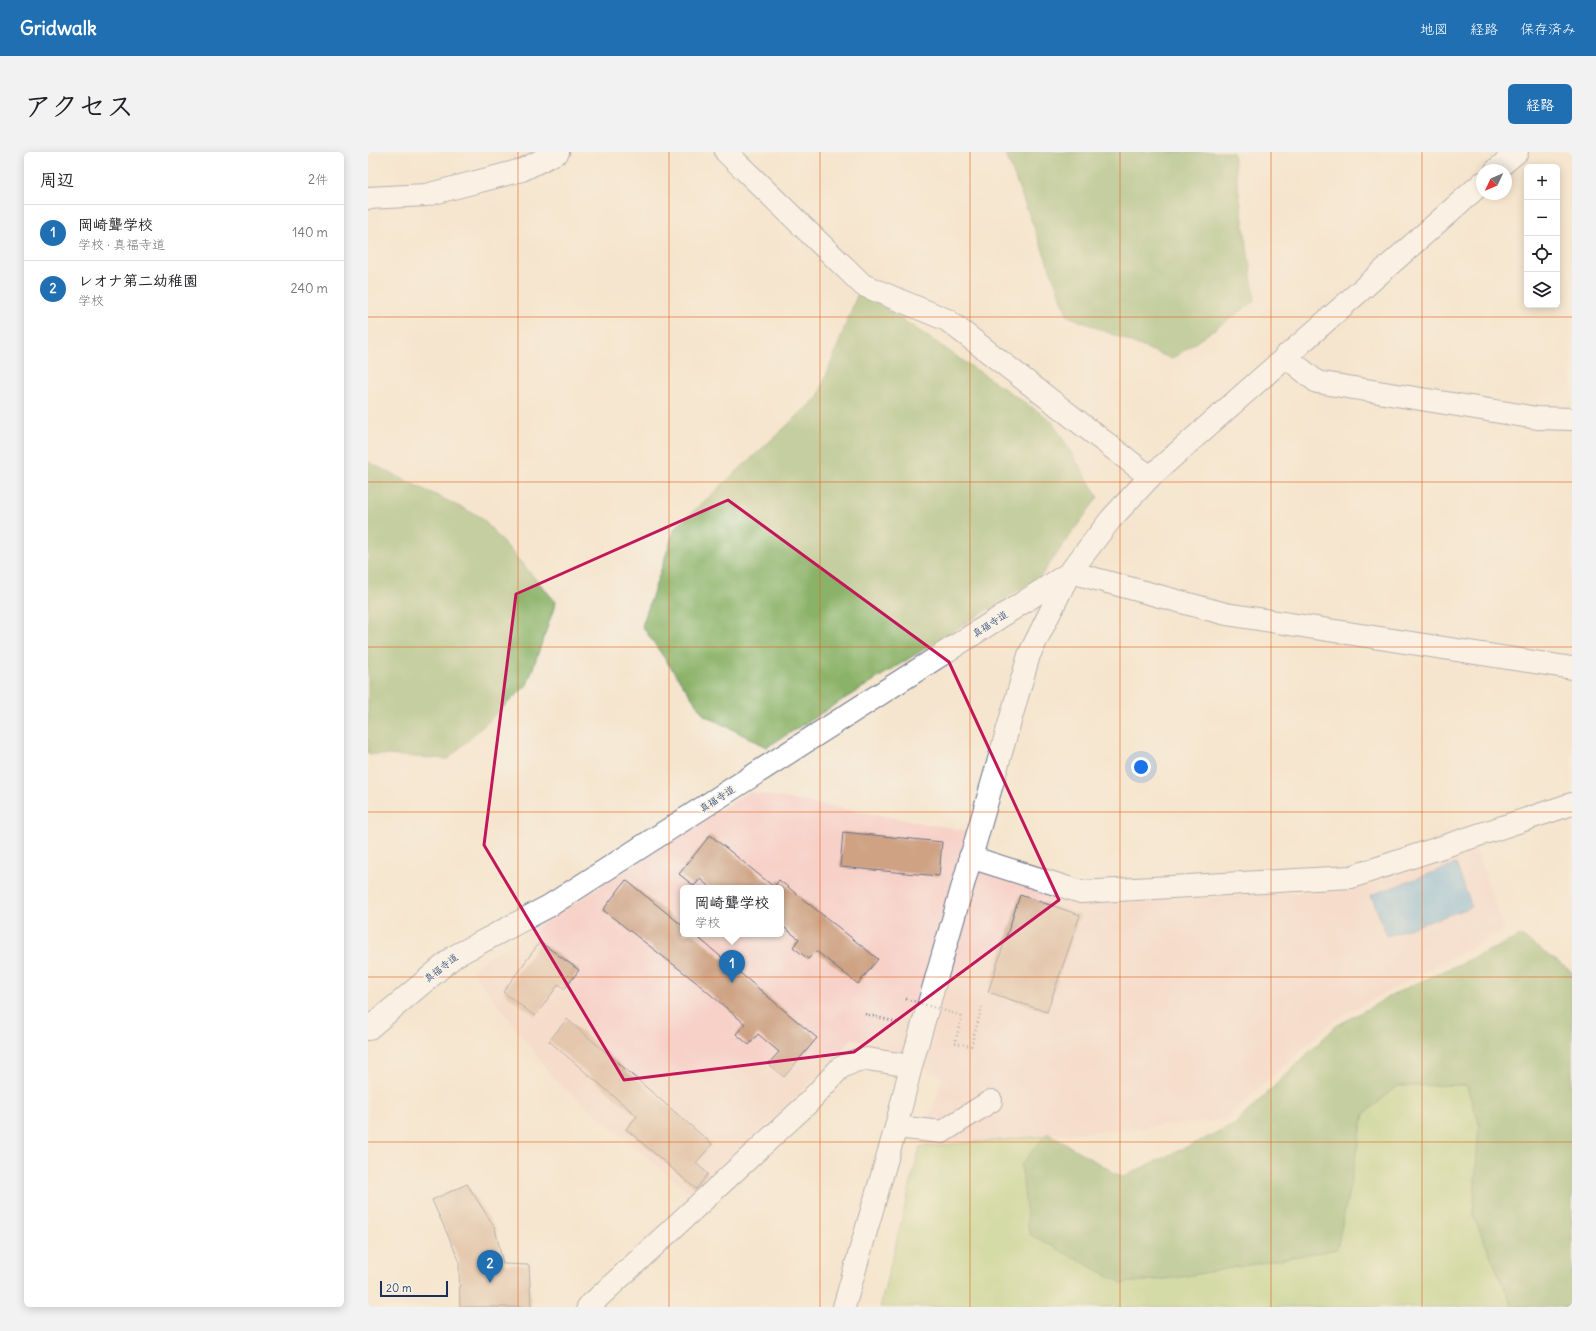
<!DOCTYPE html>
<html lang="ja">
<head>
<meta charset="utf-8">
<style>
	:root { --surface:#fff; --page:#f2f2f2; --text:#202124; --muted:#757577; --line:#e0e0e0; --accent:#1f6fb2 }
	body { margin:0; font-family:Delius,"Klee One",sans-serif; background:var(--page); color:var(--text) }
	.controls { position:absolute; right:12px; top:12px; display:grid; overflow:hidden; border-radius:6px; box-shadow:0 2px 10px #0003 }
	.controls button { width:36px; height:36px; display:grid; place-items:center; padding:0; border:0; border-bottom:1px solid var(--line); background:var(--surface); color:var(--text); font:20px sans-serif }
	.compass { position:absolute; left:1108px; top:12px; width:36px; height:36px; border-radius:50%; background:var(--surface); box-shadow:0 2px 10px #0003; rotate:226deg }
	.scale { position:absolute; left:12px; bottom:10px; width:68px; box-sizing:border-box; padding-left:4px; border:2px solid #1b2f5e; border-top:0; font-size:11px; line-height:14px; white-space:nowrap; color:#1b2f5e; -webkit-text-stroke:3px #f7f3e8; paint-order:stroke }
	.you { position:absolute; left:773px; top:615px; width:14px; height:14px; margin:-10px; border:3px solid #fff; border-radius:50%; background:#1a73e8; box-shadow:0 0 0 6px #1a73e833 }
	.badge { display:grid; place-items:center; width:26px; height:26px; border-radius:50%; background:var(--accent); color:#fff; font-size:13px; font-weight:700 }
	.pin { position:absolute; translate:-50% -33px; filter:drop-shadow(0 1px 2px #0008) }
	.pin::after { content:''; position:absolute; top:21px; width:14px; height:12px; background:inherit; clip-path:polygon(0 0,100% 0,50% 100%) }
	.popup { position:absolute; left:312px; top:733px; width:104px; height:52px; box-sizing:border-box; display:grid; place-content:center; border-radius:6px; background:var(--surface); filter:drop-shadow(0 1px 3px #0005); font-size:13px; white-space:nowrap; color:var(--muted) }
	.popup b { font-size:15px; color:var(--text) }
	.popup::after { content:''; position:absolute; left:50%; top:100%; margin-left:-8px; border:8px solid transparent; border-top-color:var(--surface) }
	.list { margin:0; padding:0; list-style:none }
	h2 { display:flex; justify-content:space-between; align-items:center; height:52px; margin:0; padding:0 16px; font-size:17px }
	h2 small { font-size:13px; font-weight:400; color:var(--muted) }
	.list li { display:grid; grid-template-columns:26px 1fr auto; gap:12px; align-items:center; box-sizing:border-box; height:56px; padding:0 16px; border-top:1px solid var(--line) }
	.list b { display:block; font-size:15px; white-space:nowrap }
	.list p { margin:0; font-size:13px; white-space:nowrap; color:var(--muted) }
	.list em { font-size:13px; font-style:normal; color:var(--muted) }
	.icon { flex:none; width:22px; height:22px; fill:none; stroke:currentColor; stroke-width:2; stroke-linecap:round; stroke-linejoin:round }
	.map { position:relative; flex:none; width:1204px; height:1155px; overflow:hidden; border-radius:6px }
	header { display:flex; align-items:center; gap:24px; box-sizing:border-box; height:56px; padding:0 20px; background:var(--accent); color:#fff }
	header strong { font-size:19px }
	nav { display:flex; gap:22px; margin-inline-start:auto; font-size:14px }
	.intro { display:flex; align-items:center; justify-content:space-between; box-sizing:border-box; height:96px; padding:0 24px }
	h1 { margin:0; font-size:28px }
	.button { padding:10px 18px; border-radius:6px; background:var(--accent); color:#fff; font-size:14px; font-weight:700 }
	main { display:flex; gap:24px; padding:0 24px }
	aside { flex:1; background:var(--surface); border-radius:6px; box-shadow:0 2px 10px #0003 }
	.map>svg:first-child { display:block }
</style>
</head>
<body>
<header>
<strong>Gridwalk</strong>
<nav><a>地図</a><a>経路</a><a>保存済み</a></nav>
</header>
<div class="intro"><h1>アクセス</h1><a class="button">経路</a></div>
<main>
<aside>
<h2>周辺<small>2件</small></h2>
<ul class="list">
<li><span class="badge">1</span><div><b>岡崎聾学校</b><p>学校 · 真福寺道</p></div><em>140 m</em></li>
<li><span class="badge">2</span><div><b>レオナ第二幼稚園</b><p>学校</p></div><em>240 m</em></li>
</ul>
</aside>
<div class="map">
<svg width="1204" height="1155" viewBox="0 0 1204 1155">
	<rect width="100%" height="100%" fill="#f7f3e8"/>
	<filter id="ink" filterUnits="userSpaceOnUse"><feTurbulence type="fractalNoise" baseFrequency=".025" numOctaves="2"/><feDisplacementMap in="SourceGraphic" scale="8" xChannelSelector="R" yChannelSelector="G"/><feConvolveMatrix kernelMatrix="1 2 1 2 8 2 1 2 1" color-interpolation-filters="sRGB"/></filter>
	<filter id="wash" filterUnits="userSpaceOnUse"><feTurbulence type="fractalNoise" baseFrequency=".012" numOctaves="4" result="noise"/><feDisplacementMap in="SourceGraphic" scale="16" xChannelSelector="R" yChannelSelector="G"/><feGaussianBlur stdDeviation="0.9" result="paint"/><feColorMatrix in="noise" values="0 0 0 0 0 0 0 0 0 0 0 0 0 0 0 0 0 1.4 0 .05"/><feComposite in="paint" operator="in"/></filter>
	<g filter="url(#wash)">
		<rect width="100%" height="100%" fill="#f5e5ce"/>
		<!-- built -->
		<path fill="#f7d1c8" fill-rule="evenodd" d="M381,640L599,679L592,712L712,752L982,738L1108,697L1136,778L966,868L856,968L552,995L575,924L485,886L328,1046L186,927L103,817ZM315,736H413V782H315Z"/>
		<!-- green -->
		<path fill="#aecf78" stroke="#647f6b" d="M1099,933L1111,971L1105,1063L1145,1155H512L552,995L676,984L754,1131L808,1126L969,1097L996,962L1030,934Z"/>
		<!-- forest -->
		<g fill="#8ab268" stroke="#527063">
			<path d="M637,0H865L887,149L804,207L700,164Z"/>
			<path d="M491,138L684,269L730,345L672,425L399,595L336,563L274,474L307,376L450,245Z"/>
			<path d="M0,310L113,365L188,450L159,533L80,607L0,602Z"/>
			<path d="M1153,784L1204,820V1155H1145L1105,1063L1111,971L1098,933L1030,934L996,962L969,1097L808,1126L754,1131L661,1082L653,1013L679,981L754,1025L866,973L968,874L1032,839Z"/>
		</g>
		<!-- water -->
		<path fill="#60abd8" stroke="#3e6d9b" d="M1088,712L1104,755L1019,784L1003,743Z"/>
		<g id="blocks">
			<!-- building -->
			<g fill="#cea283">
				<path d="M475,680L574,690L571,724L472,715Z"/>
				<path d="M342,683L406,735L411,728L510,807L490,832L448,799L440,807L425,795L431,787L413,773V736H343L332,727L326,734L311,722Z"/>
				<path d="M258,728L315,774V782H326L449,886L416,925L400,912L411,900L390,882L381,893L368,882L377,872L328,830L235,758Z"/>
				<path d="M652,743L712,763L679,860L620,840Z"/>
				<path d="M172,790L211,818L197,837L191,832L167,864L135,840Z"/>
				<path d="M199,867L344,992L328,1011L340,1022L328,1037L258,977L269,964L181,889Z"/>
				<path d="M99,1032L127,1076L135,1112L161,1113L163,1155H92L91,1108L64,1048Z"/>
			</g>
		</g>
	</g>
	<g filter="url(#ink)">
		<use href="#blocks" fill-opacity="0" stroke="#676f85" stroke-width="1"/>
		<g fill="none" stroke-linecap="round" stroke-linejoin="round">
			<!-- minor casing -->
			<g stroke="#676f85" stroke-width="24">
				<g id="minor">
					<path d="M358,0L495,133L579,168L782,325"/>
					<path d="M1128,18L1149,0"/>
					<path d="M0,46L58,43L154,18L190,0"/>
					<path d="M917,204L949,230L1169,266L1204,267"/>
					<path d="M702,420L858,462L1204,516"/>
					<path d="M602,705L713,740L983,725L1204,652"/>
					<path d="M0,877L87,804L181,754L701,421"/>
					<path d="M528,975L574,980L623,949"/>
					<path d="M220,1155L437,954L472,916L487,909L499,907L543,914"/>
					<path d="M476,1155L528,975L543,914L661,503L702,420L743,367L782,325L1114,31"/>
				</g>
			</g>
			<!-- path -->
			<g stroke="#676f85" stroke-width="2.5" stroke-dasharray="1 3" stroke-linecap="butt">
				<path d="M497,862L532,871"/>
				<path d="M594,864L587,891L603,894L614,855"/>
			</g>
			<!-- minor -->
			<use href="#minor" stroke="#fff" stroke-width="22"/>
			<!-- path-bridge -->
			<path stroke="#676f85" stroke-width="2.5" stroke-dasharray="1 3" stroke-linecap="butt" d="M538,847L594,864"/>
		</g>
	</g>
	<!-- marked area -->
	<path d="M0 0H1204V1155H0ZM360,348L581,510L691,748L486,900L256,928L116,693L148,442Z" fill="#f5e5ce" fill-opacity=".55" fill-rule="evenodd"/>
	<path fill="none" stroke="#c2185b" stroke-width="3" stroke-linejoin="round" d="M360,348L581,510L691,748L486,900L256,928L116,693L148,442Z"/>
	<!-- grid -->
	<path fill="none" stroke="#de5710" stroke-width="1" stroke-opacity="0.55" d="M150,0V1155M301,0V1155M452,0V1155M602,0V1155M752,0V1155M903,0V1155M1054,0V1155M0,165H1204M0,330H1204M0,495H1204M0,660H1204M0,825H1204M0,990H1204"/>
	<g text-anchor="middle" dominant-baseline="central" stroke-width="3" stroke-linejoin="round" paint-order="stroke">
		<!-- street labels -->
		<g font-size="10" fill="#1b2f5e" stroke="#f7f3e8">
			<text transform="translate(622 472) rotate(-33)">真福寺道</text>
			<text transform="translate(349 647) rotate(-33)">真福寺道</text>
			<text transform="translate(73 816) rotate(-38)">真福寺道</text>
		</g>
	</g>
</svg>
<div class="controls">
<button>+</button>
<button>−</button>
<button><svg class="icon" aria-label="locate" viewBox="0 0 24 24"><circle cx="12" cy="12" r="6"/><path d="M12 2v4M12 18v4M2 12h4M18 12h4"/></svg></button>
<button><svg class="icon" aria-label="layers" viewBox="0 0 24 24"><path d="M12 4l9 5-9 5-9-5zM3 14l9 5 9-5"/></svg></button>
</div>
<svg class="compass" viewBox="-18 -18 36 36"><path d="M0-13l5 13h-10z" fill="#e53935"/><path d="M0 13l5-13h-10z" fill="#757577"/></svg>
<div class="scale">20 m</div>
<div class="you"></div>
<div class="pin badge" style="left:364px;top:831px">1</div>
<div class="popup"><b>岡崎聾学校</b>学校</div>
<div class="pin badge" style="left:122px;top:1131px">2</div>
</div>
</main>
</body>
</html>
